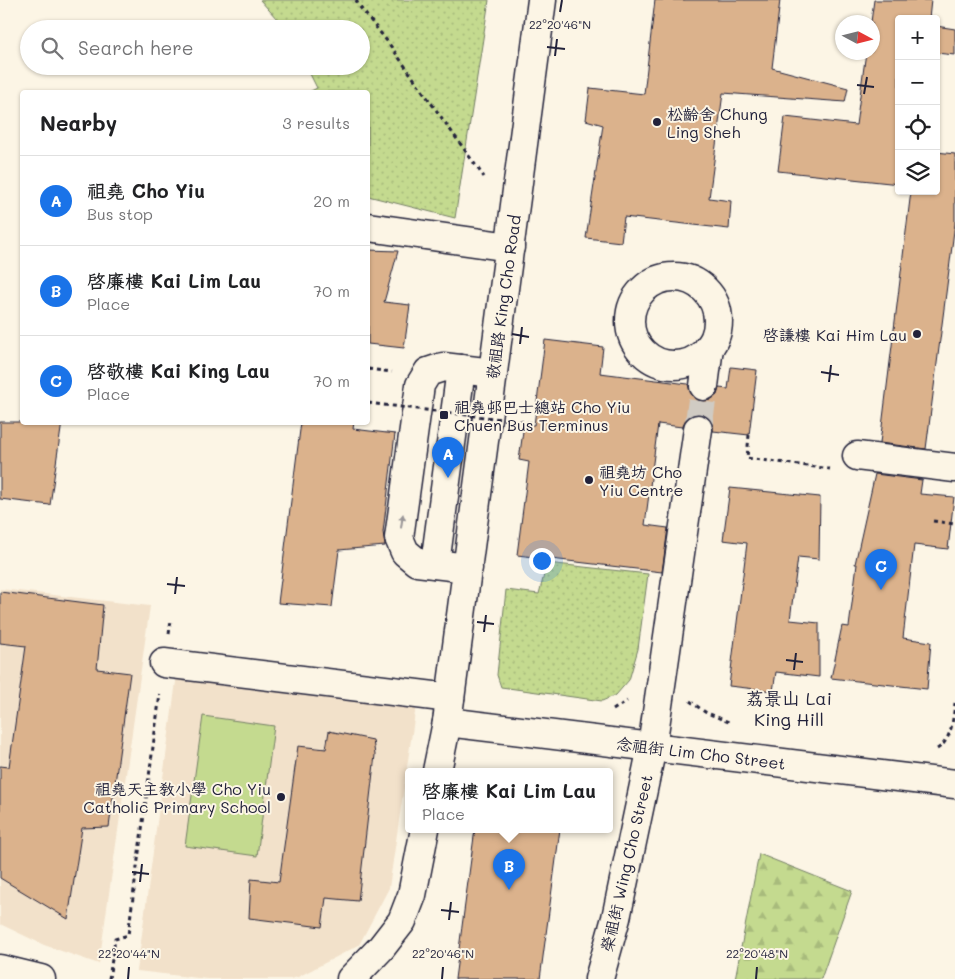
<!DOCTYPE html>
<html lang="en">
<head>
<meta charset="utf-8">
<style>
	:root { --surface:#fff; --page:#f2f2f2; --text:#202124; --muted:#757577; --line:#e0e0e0; --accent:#1a73e8 }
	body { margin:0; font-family:Mali,"LXGW WenKai TC",sans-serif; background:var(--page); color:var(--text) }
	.controls { position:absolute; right:15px; top:15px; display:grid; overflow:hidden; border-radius:5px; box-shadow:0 1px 4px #0004 }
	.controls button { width:45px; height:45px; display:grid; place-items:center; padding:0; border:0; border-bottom:1px solid var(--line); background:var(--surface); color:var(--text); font:25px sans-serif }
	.compass { position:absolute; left:835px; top:15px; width:45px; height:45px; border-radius:50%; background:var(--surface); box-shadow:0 1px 4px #0004; rotate:97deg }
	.you { position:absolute; left:541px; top:560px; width:18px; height:18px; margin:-12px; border:4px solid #fff; border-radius:50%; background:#1a73e8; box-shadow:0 0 0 8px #1a73e833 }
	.badge { display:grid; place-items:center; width:32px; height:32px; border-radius:50%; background:var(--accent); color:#fff; font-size:16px; font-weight:700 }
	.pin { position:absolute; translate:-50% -41px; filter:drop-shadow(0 1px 2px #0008) }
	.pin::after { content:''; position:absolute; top:26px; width:18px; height:15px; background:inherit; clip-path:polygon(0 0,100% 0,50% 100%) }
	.popup { position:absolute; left:405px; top:768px; width:208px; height:65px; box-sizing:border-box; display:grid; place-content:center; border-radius:5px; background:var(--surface); filter:drop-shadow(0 1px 4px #0005); font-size:16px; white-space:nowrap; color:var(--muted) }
	.popup b { font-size:19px; color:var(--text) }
	.popup::after { content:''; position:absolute; left:50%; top:100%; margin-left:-10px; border:10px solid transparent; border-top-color:var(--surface) }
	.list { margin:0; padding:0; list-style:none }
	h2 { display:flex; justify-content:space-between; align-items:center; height:65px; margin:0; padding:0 20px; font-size:21px }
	h2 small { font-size:16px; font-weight:400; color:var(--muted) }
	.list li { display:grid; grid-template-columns:32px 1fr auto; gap:15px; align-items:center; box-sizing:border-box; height:90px; padding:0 20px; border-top:1px solid var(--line) }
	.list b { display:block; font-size:19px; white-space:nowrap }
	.list p { margin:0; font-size:16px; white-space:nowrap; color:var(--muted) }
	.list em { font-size:16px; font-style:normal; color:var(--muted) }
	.icon { flex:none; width:28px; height:28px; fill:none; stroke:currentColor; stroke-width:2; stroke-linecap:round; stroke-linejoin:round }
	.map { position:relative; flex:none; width:955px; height:979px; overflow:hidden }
	.search { position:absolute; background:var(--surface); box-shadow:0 1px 4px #0004; left:20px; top:20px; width:350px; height:55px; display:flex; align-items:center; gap:12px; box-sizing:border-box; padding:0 18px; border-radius:28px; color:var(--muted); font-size:19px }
	.panel { position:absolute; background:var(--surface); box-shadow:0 1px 4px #0004; left:20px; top:90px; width:350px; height:335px; border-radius:5px }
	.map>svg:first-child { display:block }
</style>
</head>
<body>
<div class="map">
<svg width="955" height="979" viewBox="0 0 955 979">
	<defs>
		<pattern id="forest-firs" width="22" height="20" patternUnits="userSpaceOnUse" patternTransform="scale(1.25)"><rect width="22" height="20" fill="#c4da8f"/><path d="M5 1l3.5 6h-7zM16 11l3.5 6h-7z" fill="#a8bb7c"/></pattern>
		<pattern id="park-dots" width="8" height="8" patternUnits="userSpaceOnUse" patternTransform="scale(1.25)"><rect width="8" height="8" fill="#c4da8f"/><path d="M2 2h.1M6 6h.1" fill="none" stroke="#a8bb7c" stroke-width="1.8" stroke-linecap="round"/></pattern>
	</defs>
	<rect width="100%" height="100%" fill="#fcf5e5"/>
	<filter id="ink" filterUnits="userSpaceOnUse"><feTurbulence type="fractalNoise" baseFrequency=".02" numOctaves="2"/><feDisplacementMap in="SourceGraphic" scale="10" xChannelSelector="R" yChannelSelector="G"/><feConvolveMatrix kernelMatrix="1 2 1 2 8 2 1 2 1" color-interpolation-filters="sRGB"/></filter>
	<g filter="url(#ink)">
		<!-- built -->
		<g fill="#f2e1ca">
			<path d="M0,589L150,606L99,964L44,945L0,924Z"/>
			<path d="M177,674L416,706L389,888L359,945L298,977L290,979H207L137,971Z"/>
		</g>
		<!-- forest -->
		<path fill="url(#forest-firs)" stroke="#737e65" d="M759,854L852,891L821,979H735Z"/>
		<!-- park -->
		<g fill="url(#park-dots)" stroke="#737e65">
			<path d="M260,0H489L455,218L368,196V92H309L317,88L306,66H361V29H286Z"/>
			<path d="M547,563L648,574L638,649L629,680L616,695L602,701L501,687L497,675L506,590L539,594Z"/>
		</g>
		<!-- garden -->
		<path fill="#c4da8f" stroke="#737e65" d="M203,716L274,726L257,856L185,846Z"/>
		<!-- building -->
		<g fill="#dbb28c" stroke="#22223b">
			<path d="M655,0H780L772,68L848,88L845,102L723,93L709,198L731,201L729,229L624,217L621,242L586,238L603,125L586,120L590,88L644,94Z"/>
			<path d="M874,0H931L929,19H899V184L778,171L785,117L856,125L866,52H872V22H871Z"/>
			<path d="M936,26L955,29V55L936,53Z"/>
			<path d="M936,152L955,154V223L926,449L880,443L911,191H936Z"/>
			<path d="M368,250L398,251L384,302L410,305L404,348L368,344Z"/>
			<path d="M545,340L603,347L600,373L688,384L690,392L695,399L702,401L710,400L717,395L719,388L728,389L731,367L757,370L749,435L713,431V424L708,417L700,414H693L686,419L682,427L658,424L645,525L668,528L662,572L517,555L529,462L519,460L524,424L534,425Z"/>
			<path d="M0,422H62L50,505L0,499Z"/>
			<path d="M301,422H354L353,429L395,434L383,532L385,546L339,550L332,607L278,603Z"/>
			<path d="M875,474L922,480L920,494L954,497L948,549L914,545L903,638L931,642L927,689L831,678L842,626L849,627L857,564H855Z"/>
			<path d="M730,488L820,497L819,559L798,557L790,620L819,623V677L776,672L773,691L729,686L747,543L723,540Z"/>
			<path d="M0,592L103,605L97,669L130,673L109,827L82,828L68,919L0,878V766L9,767L26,646L0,643Z"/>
			<path d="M329,731L373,740L375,755L358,901L326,898L322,927L249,918L251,879L279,882L298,746L326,749Z"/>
			<path d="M475,829H560L540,979H455Z"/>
		</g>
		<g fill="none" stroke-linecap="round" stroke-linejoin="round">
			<!-- minor-tunnel -->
			<path stroke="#d0cbc3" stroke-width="28" stroke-dasharray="28 14" stroke-linecap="butt" d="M698,429L704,386"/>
			<!-- minor casing -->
			<g stroke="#22223b" stroke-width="31">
				<g id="minor">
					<path d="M368,227L510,247"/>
					<circle cx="674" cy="321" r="44"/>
					<path d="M704,386L709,347"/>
					<path d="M857,456L955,468"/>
					<path d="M435,564L461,369"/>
					<path d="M468,568L417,562L405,552L399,538L420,385L428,372L443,367L493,373"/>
					<path d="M164,663L450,698"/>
					<path d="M447,722L955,784"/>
					<path d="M437,771L447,722L542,0"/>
					<path d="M0,969L41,979"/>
					<path d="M351,979L381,948L402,921L412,895L425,829"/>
					<path d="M599,979L616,918L652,747L698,429"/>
				</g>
			</g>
			<!-- path -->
			<g stroke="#22223b" stroke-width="3" stroke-dasharray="4 4" stroke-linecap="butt">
				<path d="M356,0L359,6L387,41L484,177"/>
				<path d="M368,369L392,372"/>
				<path d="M749,435L747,458L830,469"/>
				<path d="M933,521L955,524"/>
				<path d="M169,634L171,620"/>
				<path d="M690,701L705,712L731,723"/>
				<path d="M613,710L627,701"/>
				<path d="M937,749C952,740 953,719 955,703"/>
				<path d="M109,979L115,939L128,935L160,694"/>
			</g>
			<!-- minor -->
			<use href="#minor" stroke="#fcf5e5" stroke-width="28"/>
			<!-- path-bridge -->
			<path stroke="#22223b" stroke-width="3" stroke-dasharray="4 4" stroke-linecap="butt" d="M368,403L534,423"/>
		</g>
		<!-- one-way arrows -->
		<defs><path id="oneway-solid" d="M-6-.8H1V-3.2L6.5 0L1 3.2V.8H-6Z" transform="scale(1.25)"/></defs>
		<use fill="#9a9698" href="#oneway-solid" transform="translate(402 521) rotate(-82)"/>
	</g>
	<!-- ticks -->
	<path fill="none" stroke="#22223b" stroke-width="2" d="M560,12L562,0M547,47L565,49M555,56L557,39M857,85L874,87M864,94L867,77M512,334L529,337M520,344L522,327M821,372L839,375M829,382L831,365M167,584L185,586M175,594L177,577M477,622L494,624M484,632L486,615M786,660L803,662M794,670L796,653M132,872L149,874M140,882L142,864M441,910L459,912M449,920L451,902M128,979L129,967M442,979L443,967M756,979L757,967"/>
	<!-- markers -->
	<g fill="#22223b" stroke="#fcf5e5" stroke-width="2">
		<circle cx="657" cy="122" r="5"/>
		<circle cx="917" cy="334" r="5"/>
		<rect x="439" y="410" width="10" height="10" rx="2.5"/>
		<circle cx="589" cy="480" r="5"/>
		<circle cx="281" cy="797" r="5"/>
	</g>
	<g text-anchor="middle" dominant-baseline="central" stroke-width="4" stroke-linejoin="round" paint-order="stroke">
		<!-- poi labels -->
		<g font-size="16" fill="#22223b" stroke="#fcf5e5" text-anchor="start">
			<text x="667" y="113">松齡舍 Chung<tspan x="667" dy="18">Ling Sheh</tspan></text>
			<text x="907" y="334" text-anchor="end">啓謙樓 Kai Him Lau</text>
			<text x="454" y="406">祖堯邨巴士總站 Cho Yiu<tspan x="454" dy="18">Chuen Bus Terminus</tspan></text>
			<text x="599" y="471">祖堯坊 Cho<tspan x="599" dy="18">Yiu Centre</tspan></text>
			<text x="271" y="788" text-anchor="end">祖堯天主教小學 Cho Yiu<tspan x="271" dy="18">Catholic Primary School</tspan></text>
		</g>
		<!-- street labels -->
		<g font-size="16" fill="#22223b" stroke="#fcf5e5">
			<text transform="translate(503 297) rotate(-82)">敬祖路 King Cho Road</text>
			<text transform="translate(701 753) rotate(7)">念祖街 Lim Cho Street</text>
			<text transform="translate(626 863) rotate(-77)">榮祖街 Wing Cho Street</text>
		</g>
		<!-- neighbourhood labels -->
		<g font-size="18" fill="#22223b" stroke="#fcf5e5">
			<text x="789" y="698">荔景山 Lai<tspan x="789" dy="21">King Hill</tspan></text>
		</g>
	</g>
	<g font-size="12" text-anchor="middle" fill="#22223b" stroke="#fcf5e5" stroke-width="4" stroke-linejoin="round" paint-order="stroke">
		<text x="560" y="29">22°20'46"N</text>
		<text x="129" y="958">22°20'44"N</text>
		<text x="443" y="958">22°20'46"N</text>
		<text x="757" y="958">22°20'48"N</text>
	</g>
</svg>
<div class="controls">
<button>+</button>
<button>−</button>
<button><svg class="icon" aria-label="locate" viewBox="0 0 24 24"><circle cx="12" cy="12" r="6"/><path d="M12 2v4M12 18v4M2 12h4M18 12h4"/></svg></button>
<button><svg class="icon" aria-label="layers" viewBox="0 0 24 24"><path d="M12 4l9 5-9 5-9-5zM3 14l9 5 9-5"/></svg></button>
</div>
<svg class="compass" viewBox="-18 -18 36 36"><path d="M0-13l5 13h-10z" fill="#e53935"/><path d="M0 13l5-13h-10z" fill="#757577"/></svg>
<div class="you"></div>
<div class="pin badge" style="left:448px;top:478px">A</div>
<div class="pin badge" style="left:509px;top:890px">B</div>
<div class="popup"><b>啓廉樓 Kai Lim Lau</b>Place</div>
<div class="pin badge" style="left:881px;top:590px">C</div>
<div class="search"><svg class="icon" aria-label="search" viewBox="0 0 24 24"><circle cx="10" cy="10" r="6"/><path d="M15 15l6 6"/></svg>Search here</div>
<section class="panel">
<h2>Nearby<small>3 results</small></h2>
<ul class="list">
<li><span class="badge">A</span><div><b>祖堯 Cho Yiu</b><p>Bus stop</p></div><em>20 m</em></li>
<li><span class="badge">B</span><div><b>啓廉樓 Kai Lim Lau</b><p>Place</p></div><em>70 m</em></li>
<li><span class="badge">C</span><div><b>啓敬樓 Kai King Lau</b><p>Place</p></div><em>70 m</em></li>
</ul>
</section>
</div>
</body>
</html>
